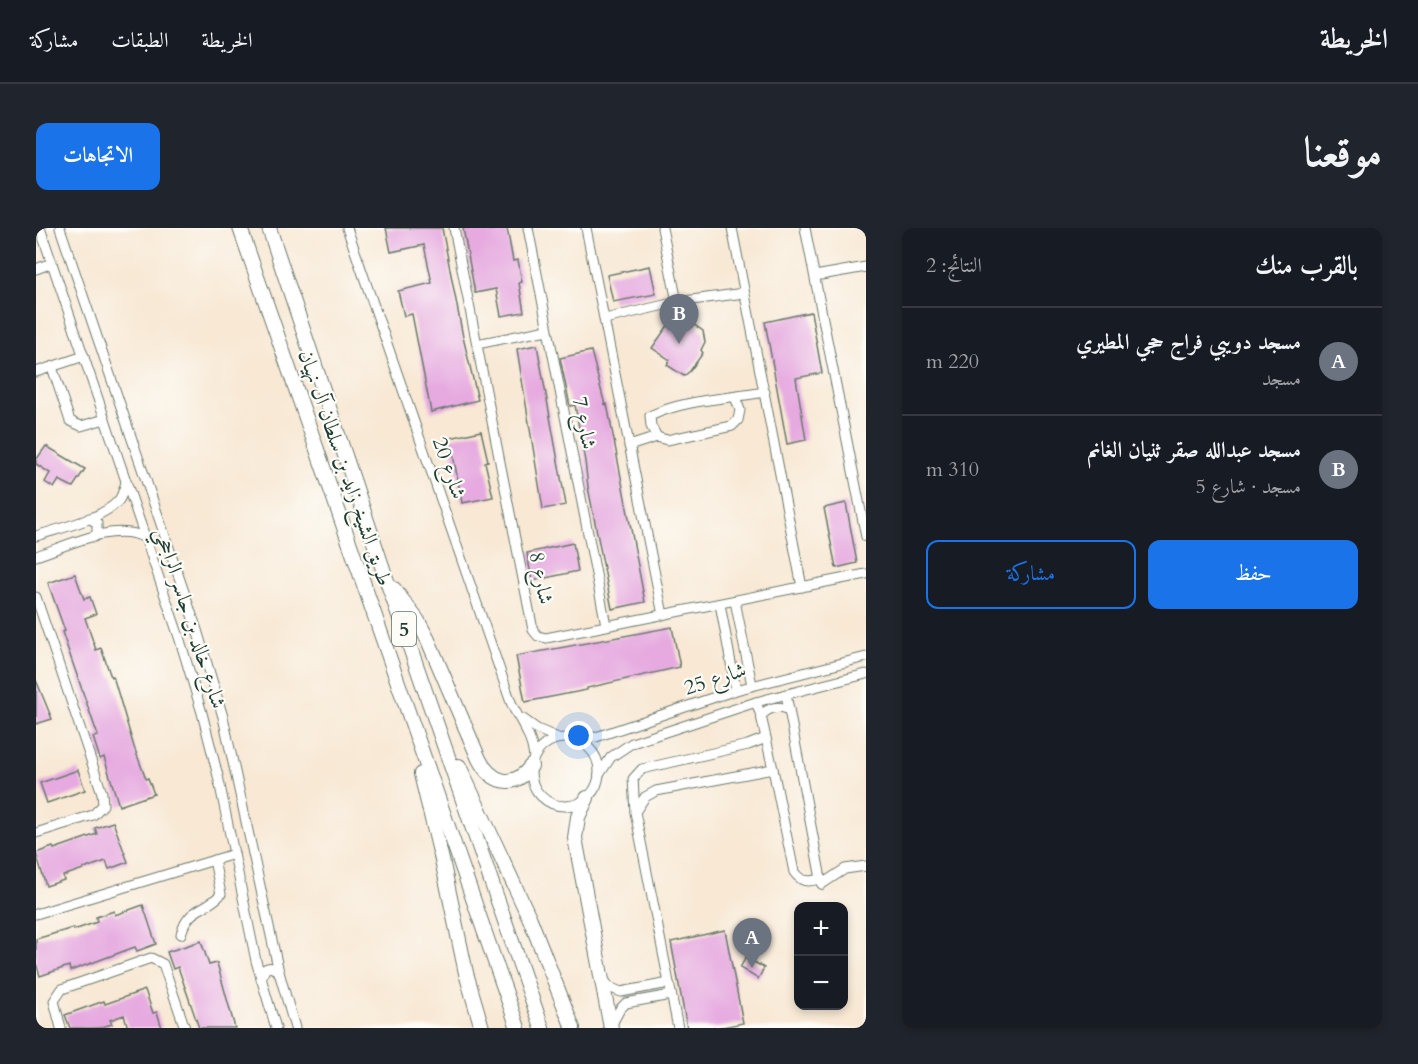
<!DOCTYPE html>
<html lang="ar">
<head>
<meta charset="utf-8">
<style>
	:root { --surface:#171b24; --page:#20242c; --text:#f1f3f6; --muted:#9ea1a6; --line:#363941; --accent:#1a73e8 }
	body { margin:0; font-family:Cardo,Amiri,serif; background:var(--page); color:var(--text); direction:rtl }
	.controls { position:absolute; right:18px; bottom:18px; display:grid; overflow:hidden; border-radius:12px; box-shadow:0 3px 9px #0003 }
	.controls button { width:54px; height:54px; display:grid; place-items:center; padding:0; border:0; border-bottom:2px solid var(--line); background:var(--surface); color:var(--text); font:30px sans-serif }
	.you { position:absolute; left:543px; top:508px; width:21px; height:21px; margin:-15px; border:4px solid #fff; border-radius:50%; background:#1a73e8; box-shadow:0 0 0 9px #1a73e833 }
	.badge { display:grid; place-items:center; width:39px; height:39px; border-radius:50%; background:var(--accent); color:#fff; font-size:20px; font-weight:700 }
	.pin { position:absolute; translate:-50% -50px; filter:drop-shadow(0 2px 3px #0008) }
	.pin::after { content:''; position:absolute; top:32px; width:21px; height:18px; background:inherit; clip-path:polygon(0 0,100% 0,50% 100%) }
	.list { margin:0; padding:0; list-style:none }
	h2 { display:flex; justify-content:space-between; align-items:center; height:78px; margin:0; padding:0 24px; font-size:26px }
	h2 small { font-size:20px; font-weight:400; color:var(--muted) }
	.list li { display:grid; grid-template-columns:39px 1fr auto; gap:18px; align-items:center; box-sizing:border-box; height:108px; padding:0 24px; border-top:2px solid var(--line) }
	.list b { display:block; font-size:22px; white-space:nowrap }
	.list p { margin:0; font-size:20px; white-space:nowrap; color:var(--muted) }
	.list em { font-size:20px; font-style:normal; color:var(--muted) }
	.actions { display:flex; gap:12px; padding:18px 24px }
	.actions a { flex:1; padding:14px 0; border:2px solid var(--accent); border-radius:12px; text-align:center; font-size:21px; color:var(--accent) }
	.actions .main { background:var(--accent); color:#fff }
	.map { position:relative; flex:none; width:830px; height:800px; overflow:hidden; direction:ltr; border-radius:12px }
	header { display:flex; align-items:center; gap:36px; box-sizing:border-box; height:84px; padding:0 30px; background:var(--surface); border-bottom:2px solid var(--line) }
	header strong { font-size:28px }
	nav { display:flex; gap:33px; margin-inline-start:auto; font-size:21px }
	.intro { display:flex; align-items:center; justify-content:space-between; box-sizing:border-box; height:144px; padding:0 36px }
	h1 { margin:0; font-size:42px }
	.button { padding:15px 27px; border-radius:12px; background:var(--accent); color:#fff; font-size:21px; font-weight:700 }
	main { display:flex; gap:36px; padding:0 36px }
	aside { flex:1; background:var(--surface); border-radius:12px; box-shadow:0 3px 9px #0003 }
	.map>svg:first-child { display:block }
</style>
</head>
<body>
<header>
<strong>الخريطة</strong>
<nav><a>الخريطة</a><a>الطبقات</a><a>مشاركة</a></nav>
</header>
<div class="intro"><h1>موقعنا</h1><a class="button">الاتجاهات</a></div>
<main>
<aside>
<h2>بالقرب منك<small>النتائج: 2</small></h2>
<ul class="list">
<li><span class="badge" style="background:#6b7280">A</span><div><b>مسجد دويبي فراج حجي المطيري</b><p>مسجد</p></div><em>220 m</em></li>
<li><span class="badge" style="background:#6b7280">B</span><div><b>مسجد عبدالله صقر ثنيان الغانم</b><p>مسجد · شارع 5</p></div><em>310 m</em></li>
</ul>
<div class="actions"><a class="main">حفظ</a><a>مشاركة</a></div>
</aside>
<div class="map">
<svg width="830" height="800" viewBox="0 0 830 800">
	<rect width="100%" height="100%" fill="#fdfcf7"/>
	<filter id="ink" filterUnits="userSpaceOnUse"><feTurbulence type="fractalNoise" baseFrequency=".0167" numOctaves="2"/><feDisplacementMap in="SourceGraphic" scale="12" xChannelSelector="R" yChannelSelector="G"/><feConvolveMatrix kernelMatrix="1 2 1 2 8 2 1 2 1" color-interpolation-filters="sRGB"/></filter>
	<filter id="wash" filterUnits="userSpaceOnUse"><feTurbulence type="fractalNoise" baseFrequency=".008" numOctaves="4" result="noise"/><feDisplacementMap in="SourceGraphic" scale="24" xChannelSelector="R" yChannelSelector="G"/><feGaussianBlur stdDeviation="1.35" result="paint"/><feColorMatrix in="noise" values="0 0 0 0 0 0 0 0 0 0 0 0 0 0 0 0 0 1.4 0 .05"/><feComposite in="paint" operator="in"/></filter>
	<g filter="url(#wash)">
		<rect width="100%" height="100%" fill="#f8e8d4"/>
		<g id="blocks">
			<!-- building -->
			<g fill="#e6aae0">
				<path d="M350,0H406L427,109L442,172L395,184L376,86L368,88L362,63L396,55L388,17L355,24Z"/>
				<path d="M427,0H453V2L471,0L477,33L482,32L486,54L483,55L488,84L465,88L460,61L439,65Z"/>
				<path d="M614,38L620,66L577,74L571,47Z"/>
				<path d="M775,84L786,145L760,150L770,212L751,216L729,94Z"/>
				<path d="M644,87L667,103L669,114L665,122L667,125L654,143L648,148L631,137L634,132L616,120L638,89Z"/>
				<path d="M501,117L530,277L507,281L481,121Z"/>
				<path d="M555,123L569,177L571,176L609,374L576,381L552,259L549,233L539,177L534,178L524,130Z"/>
				<path d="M445,203L452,233L449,234L457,269L426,275L414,210Z"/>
				<path d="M10,218L49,241L37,259L23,252L18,260L9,254L14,245L0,236V232Z"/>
				<path d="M810,275L821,335L800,340L788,280Z"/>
				<path d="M537,315L542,343L496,353L491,325Z"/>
				<path d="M39,346L48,371L54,369L60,386L49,390L60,422L65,420L75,449L77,448L98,519L110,551L112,550L118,566L83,578L68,529L64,531L57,509L62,508L26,404L29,403L12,355Z"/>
				<path d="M636,399L644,439L551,460V462L489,474L480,428Z"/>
				<path d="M0,452L16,491L0,496Z"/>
				<path d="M42,542L49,562L11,575L4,555Z"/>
				<path d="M77,594L92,634L73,641L70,633L27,648L28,652L10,658L0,625L17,619L18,621L61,606L59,600Z"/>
				<path d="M107,677L120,716L101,723L99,719L34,743L33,738L4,748L0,735V711L37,700L38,702L61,694L60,689L78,683L79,687Z"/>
				<path d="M689,702L707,795L681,800H651L635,714Z"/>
				<path d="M165,713L173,737L181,735L199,800H163L142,739L137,741L131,724Z"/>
				<path d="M710,729L728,740L722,751L704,740Z"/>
				<path d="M109,762L117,785L121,784L126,800H92L88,787L74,792L76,796L63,800H34L29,787L68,773L69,776Z"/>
			</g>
		</g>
	</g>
	<g filter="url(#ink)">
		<use href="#blocks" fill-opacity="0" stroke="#6b796c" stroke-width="1.5"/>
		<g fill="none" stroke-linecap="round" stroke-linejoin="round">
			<!-- minor casing -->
			<g stroke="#6b796c" stroke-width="11">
				<g id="minor">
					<path d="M4,0L143,409L166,485L182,548L220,733L240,800"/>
					<path d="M24,0L161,402L187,489L243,744L259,800"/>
					<path d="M311,0L468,454C471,463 474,473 478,481C487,497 496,510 498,529"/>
					<path d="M418,0L497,402L502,408L510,410L830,346"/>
					<path d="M492,0L570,397"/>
					<path d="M550,0L627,387"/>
					<path d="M626,0L641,74"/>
					<path d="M696,0L766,359"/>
					<path d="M769,0L830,309"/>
					<path d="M0,41L16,35"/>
					<path d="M779,48L830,39"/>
					<path d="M569,91L641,74L708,65"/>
					<path d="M441,116L511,102"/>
					<path d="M16,139L34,193L45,198L69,191"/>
					<path d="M0,144L48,128"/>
					<path d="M621,209L615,198L614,188C649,171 691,171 729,164"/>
					<path d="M593,218L621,209L631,212L696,198L702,192L704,182L699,169"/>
					<path d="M53,290L61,295V305L58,309"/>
					<path d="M0,308C24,300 67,291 83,272C87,266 88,261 90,254"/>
					<path d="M0,328C31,318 79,293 109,310"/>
					<path d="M0,369L66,565L67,577L57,587L0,605"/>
					<path d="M699,373L716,457"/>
					<path d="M684,376L700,462"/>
					<path d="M750,466L786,656"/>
					<path d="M720,474L725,488L737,541L758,644C764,653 772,655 782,651L786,656"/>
					<path d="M725,488C733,479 743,477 753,482"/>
					<path d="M487,491L501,501L522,510"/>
					<circle cx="529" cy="544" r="34"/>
					<path d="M540,511L560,509L700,462L830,429"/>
					<path d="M563,547L575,529L596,515L720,474L830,446"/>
					<path d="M599,584L597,551L606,541L712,517L730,510"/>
					<path d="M786,656L809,641L830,638"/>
					<path d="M0,686L198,626"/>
					<path d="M145,706C153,678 169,684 185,666L178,632"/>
					<path d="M567,750L573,759L585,764L633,755"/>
					<path d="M225,751L229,741C235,738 238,740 243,744"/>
					<path d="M575,798L584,781L590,775L635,767"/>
					<path d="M25,800L18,773L26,761L115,730L127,736L149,800"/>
					<path d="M642,800L599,584L609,569L620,563L737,541"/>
				</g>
			</g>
			<!-- highway casing -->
			<g stroke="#6b796c" stroke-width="16">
				<g id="highway">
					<path d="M204,0L482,800"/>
					<path d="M233,0L351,353L506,800"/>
					<path d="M358,361L382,393L392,412L443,531C455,554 477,563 495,538"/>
					<path d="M423,538L494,691L537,800"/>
					<path d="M385,546L406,632L430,745L446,800"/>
					<path d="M551,570L542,589L539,610L575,800"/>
				</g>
			</g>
			<!-- minor -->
			<use href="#minor" stroke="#fff" stroke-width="9"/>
			<!-- highway -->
			<use href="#highway" stroke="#fff" stroke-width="14"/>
		</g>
	</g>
	<g text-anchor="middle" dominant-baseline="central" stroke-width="4.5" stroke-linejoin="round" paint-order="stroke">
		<!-- shield labels -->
		<rect fill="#fdfcf7" stroke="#62766e" stroke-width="1.5" x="356" y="384" width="24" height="34" rx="4.5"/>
		<g font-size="20" font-weight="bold" fill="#1f3d34">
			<text x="368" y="401">5</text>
		</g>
		<!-- street labels -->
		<g font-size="21" fill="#1f3d34" stroke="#fdfcf7">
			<text transform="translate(548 195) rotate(79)">شارع 7</text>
			<text transform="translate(309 240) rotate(71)">طريق الشيخ زايد بن سلطان آل نهيان</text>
			<text transform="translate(413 240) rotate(71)">شارع 20</text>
			<text transform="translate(505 350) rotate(79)">شارع 8</text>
			<text transform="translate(154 390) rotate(72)">شارع خالد بن جاسر الراجحي</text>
			<text transform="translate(679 451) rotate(-18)">شارع 25</text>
		</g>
	</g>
</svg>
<div class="controls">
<button>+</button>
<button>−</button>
</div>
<div class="you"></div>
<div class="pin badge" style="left:716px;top:740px;background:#6b7280">A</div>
<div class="pin badge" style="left:643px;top:116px;background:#6b7280">B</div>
</div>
</main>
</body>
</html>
